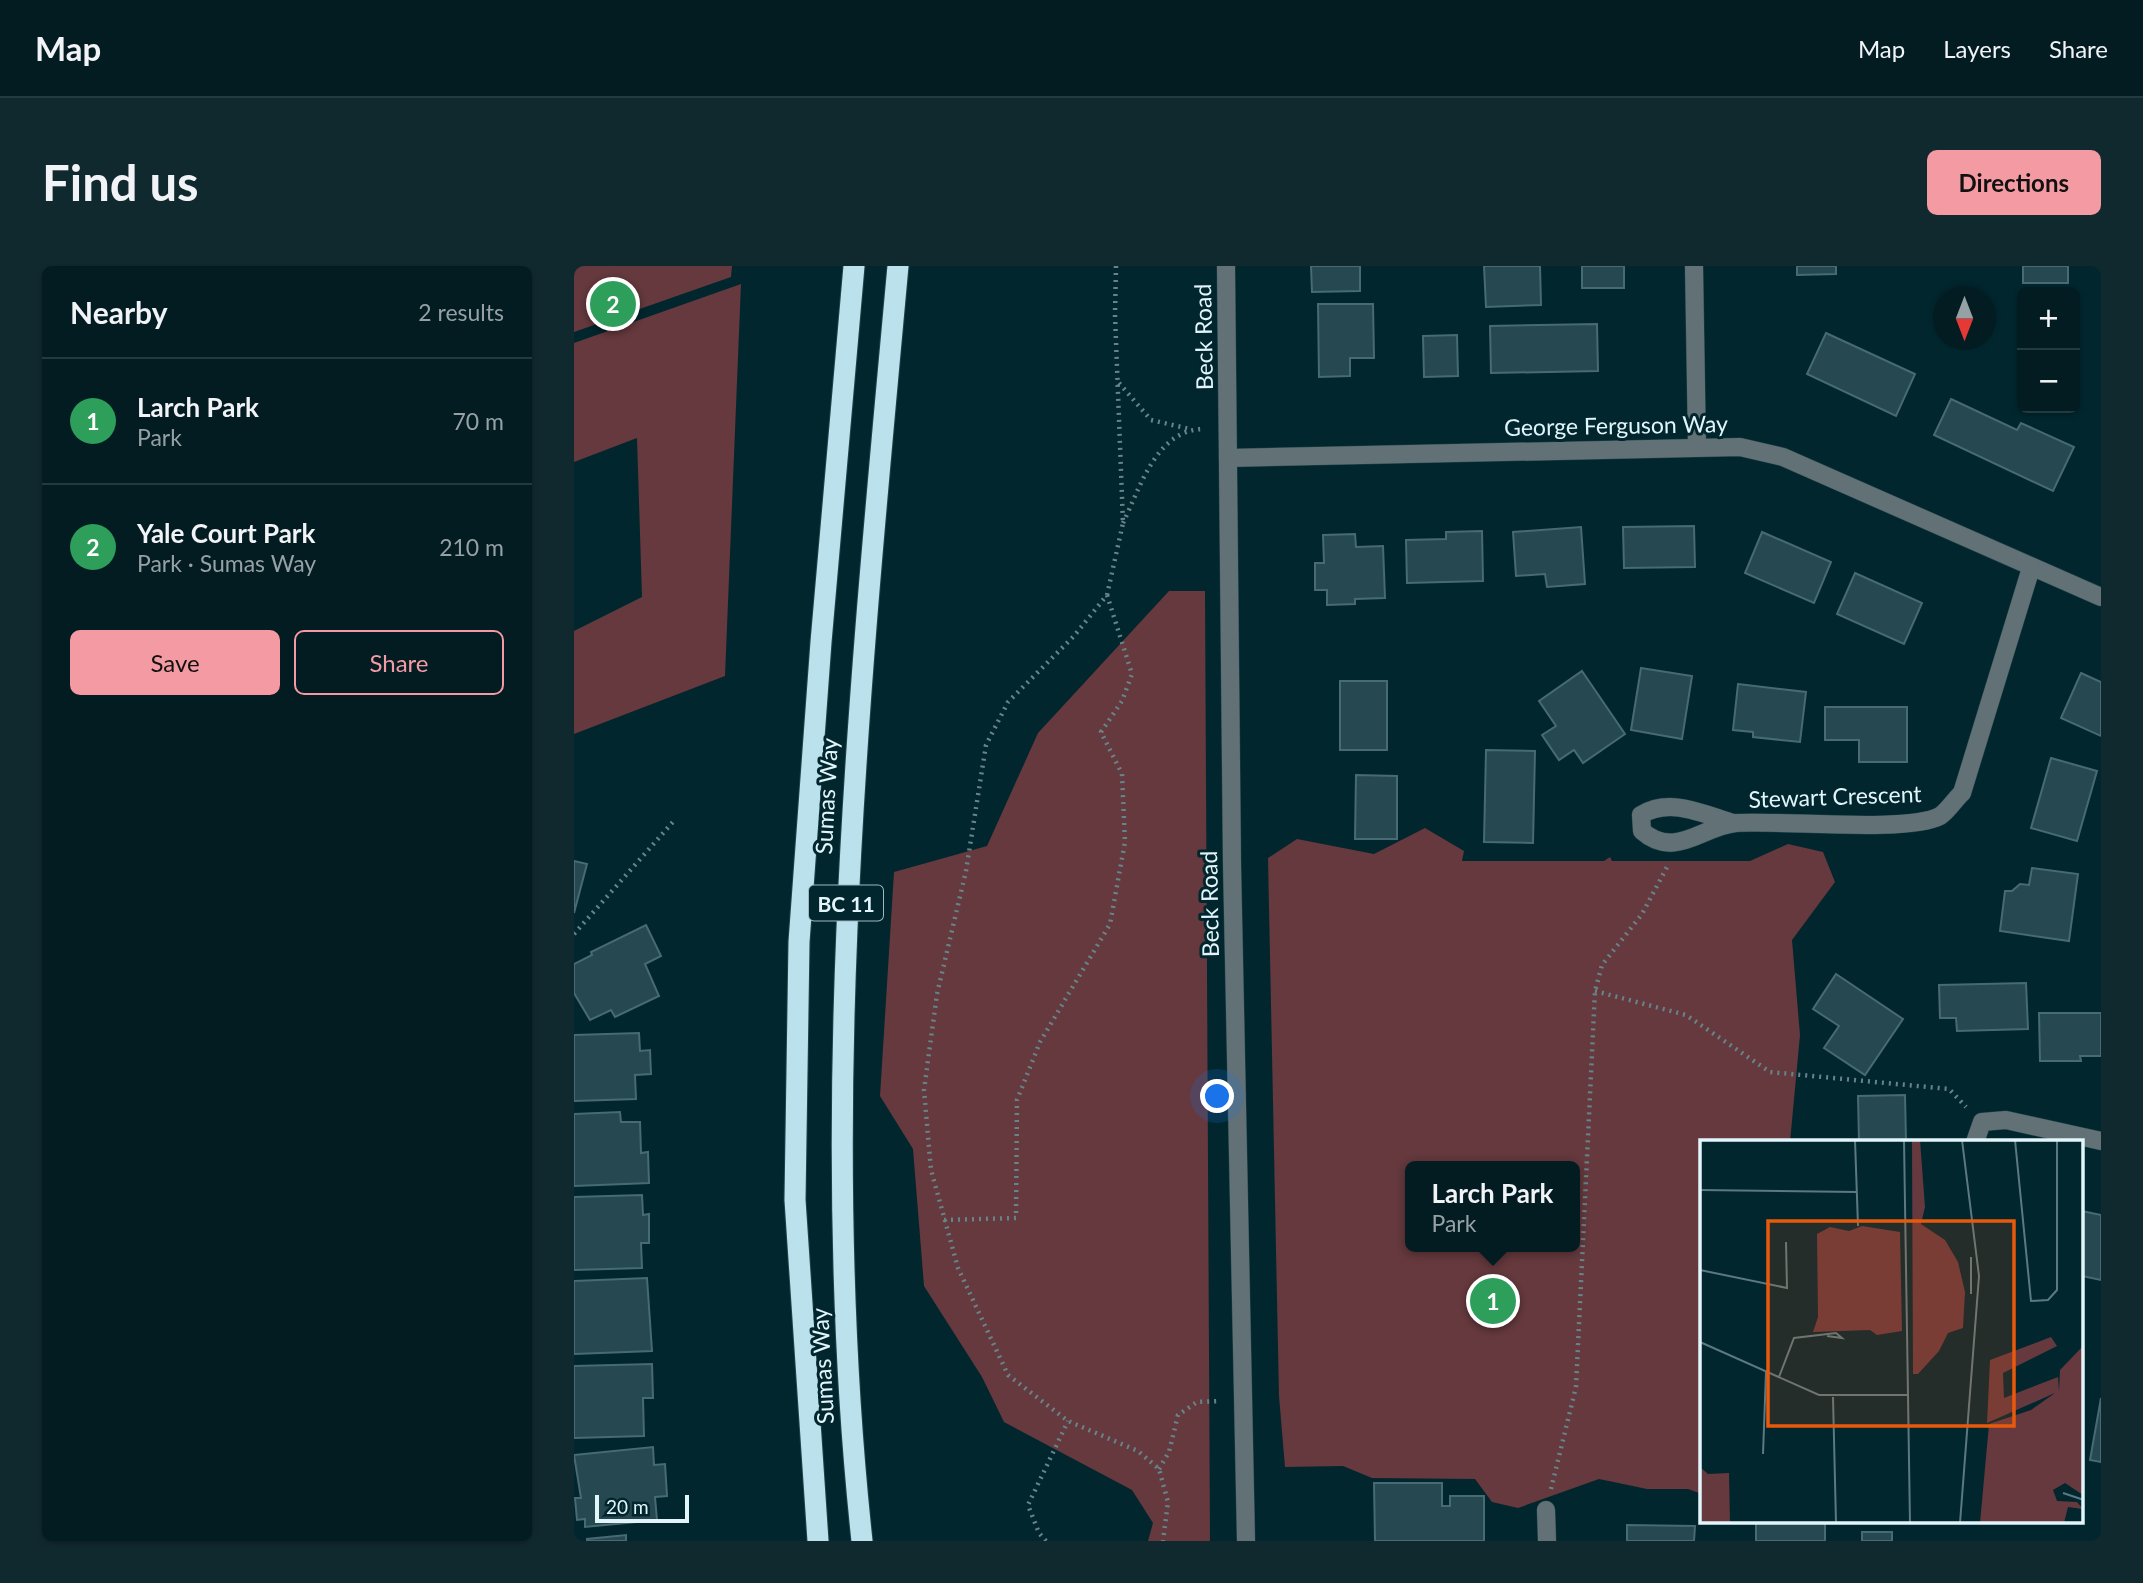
<!DOCTYPE html>
<html lang="en">
<head>
<meta charset="utf-8">
<style>
	:root { --surface:#021c22; --page:#10292f; --text:#f1f3f6; --muted:#96a1a5; --line:#233a40; --accent:#f49aa2 }
	body { margin:0; font-family:Lato,sans-serif; background:var(--page); color:var(--text) }
	.controls { position:absolute; right:21px; top:21px; display:grid; overflow:hidden; border-radius:10px; box-shadow:0 2px 5px #0004 }
	.controls button { width:63px; height:63px; display:grid; place-items:center; padding:0; border:0; border-bottom:2px solid var(--line); background:var(--surface); color:var(--text); font:35px sans-serif }
	.compass { position:absolute; left:1359px; top:21px; width:63px; height:63px; border-radius:50%; background:var(--surface); box-shadow:0 2px 5px #0004; rotate:180deg }
	.scale { position:absolute; left:21px; bottom:18px; width:94px; box-sizing:border-box; padding-left:7px; border:4px solid #e2f5fb; border-top:0; font-size:19px; line-height:24px; white-space:nowrap; color:#e2f5fb; -webkit-text-stroke:5px #02262e; paint-order:stroke }
	.you { position:absolute; left:644px; top:831px; width:24px; height:24px; margin:-18px; border:5px solid #fff; border-radius:50%; background:#1a73e8; box-shadow:0 0 0 10px #1a73e833 }
	.badge { display:grid; place-items:center; width:46px; height:46px; border-radius:50%; background:var(--accent); color:#fff; font-size:23px; font-weight:700 }
	.pin { position:absolute; translate:-50% -50%; border:4px solid #fff; box-shadow:0 2px 7px #0006 }
	.popup { position:absolute; left:831px; top:895px; width:175px; height:91px; box-sizing:border-box; display:grid; place-content:center; border-radius:10px; background:var(--surface); filter:drop-shadow(0 2px 5px #0005); font-size:23px; white-space:nowrap; color:var(--muted) }
	.popup b { font-size:26px; color:var(--text) }
	.popup::after { content:''; position:absolute; left:50%; top:100%; margin-left:-14px; border:14px solid transparent; border-top-color:var(--surface) }
	.list { margin:0; padding:0; list-style:none }
	h2 { display:flex; justify-content:space-between; align-items:center; height:91px; margin:0; padding:0 28px; font-size:30px }
	h2 small { font-size:23px; font-weight:400; color:var(--muted) }
	.list li { display:grid; grid-template-columns:46px 1fr auto; gap:21px; align-items:center; box-sizing:border-box; height:126px; padding:0 28px; border-top:2px solid var(--line) }
	.list b { display:block; font-size:26px; white-space:nowrap }
	.list p { margin:0; font-size:23px; white-space:nowrap; color:var(--muted) }
	.list em { font-size:23px; font-style:normal; color:var(--muted) }
	.actions { display:flex; gap:14px; padding:21px 28px }
	.actions a { flex:1; padding:16px 0; border:2px solid var(--accent); border-radius:10px; text-align:center; font-size:24px; color:var(--accent) }
	.actions .main { background:var(--accent); color:#111 }
	.map { position:relative; flex:none; width:1527px; height:1275px; overflow:hidden; border-radius:10px }
	header { display:flex; align-items:center; gap:42px; box-sizing:border-box; height:98px; padding:0 35px; background:var(--surface); border-bottom:2px solid var(--line) }
	header strong { font-size:33px }
	nav { display:flex; gap:38px; margin-inline-start:auto; font-size:24px }
	.intro { display:flex; align-items:center; justify-content:space-between; box-sizing:border-box; height:168px; padding:0 42px }
	h1 { margin:0; font-size:49px }
	.button { padding:18px 32px; border-radius:10px; background:var(--accent); color:#111; font-size:24px; font-weight:700 }
	main { display:flex; gap:42px; padding:0 42px }
	aside { flex:1; background:var(--surface); border-radius:10px; box-shadow:0 2px 5px #0004 }
	.map>svg:first-child { display:block }
</style>
</head>
<body>
<header>
<strong>Map</strong>
<nav><a>Map</a><a>Layers</a><a>Share</a></nav>
</header>
<div class="intro"><h1>Find us</h1><a class="button">Directions</a></div>
<main>
<aside>
<h2>Nearby<small>2 results</small></h2>
<ul class="list">
<li><span class="badge" style="background:#2e9e5b">1</span><div><b>Larch Park</b><p>Park</p></div><em>70 m</em></li>
<li><span class="badge" style="background:#2e9e5b">2</span><div><b>Yale Court Park</b><p>Park · Sumas Way</p></div><em>210 m</em></li>
</ul>
<div class="actions"><a class="main">Save</a><a>Share</a></div>
</aside>
<div class="map">
<svg width="1527" height="1275" viewBox="0 0 1527 1275">
	<rect width="100%" height="100%" fill="#02262e"/>
	<!-- green -->
	<g fill="#65393d" fill-rule="evenodd">
		<path d="M0,0H158L157,11L0,66Z"/>
		<path d="M167,18L151,410L0,468V365L68,331L63,172L0,196V77Z"/>
		<path d="M595,325H631L636,1275H574L579,1257L558,1224L430,1156L408,1111L350,1020L339,883L306,830L320,606L413,580L464,467Z"/>
		<path d="M851,562L890,585L888,595H1030L1036,591L1038,595H1176L1214,578L1249,586L1261,616L1218,674L1226,769L1216,876H1128V1228L1114,1223H1073L1025,1213L944,1242L918,1236L901,1213L798,1212L769,1200L711,1201L705,1130L694,592L723,573L800,588ZM837,900H1001V981H837Z"/>
	</g>
	<!-- building -->
	<g fill="#264851" stroke="#476a73" stroke-width="2">
		<path d="M737,0H786V25L738,26Z"/>
		<path d="M910,0H966L967,39L912,41Z"/>
		<rect x="1008" y="0" width="42" height="22"/>
		<path d="M1223,0H1262V8L1223,9Z"/>
		<rect x="1449" y="0" width="45" height="17"/>
		<rect x="1445" y="33" width="3" height="76"/>
		<path d="M744,38H799L800,92H776V110L745,111Z"/>
		<path d="M1023,58L1024,105L917,107L916,60Z"/>
		<path d="M1252,67L1341,108L1322,150L1233,108Z"/>
		<path d="M883,69L884,110L850,111L849,70Z"/>
		<path d="M1377,133L1443,164L1447,157L1500,181L1479,225L1360,169Z"/>
		<path d="M1120,260L1121,301L1050,302L1049,261Z"/>
		<path d="M1007,261L1011,318L973,321L971,308L942,310L939,266Z"/>
		<path d="M908,265L909,315L833,317L832,274L872,273V266Z"/>
		<path d="M1188,266L1257,296L1240,337L1171,307Z"/>
		<path d="M781,268L782,281L809,280L811,332L781,333V338L753,339V324H741V297H750L749,269Z"/>
		<path d="M1281,307L1348,337L1330,378L1263,348Z"/>
		<path d="M1067,402L1118,410L1108,473L1057,464Z"/>
		<path d="M1008,405L1051,468L1009,497L1000,484L985,494L968,469L982,460L965,435Z"/>
		<path d="M1507,407L1527,416V470L1487,452Z"/>
		<rect x="766" y="415" width="47" height="69"/>
		<path d="M1164,418L1232,426L1226,476L1179,471V466L1159,464Z"/>
		<path d="M1251,441H1333V496H1285V474H1251Z"/>
		<path d="M912,484L961,485L959,577L910,576Z"/>
		<path d="M1477,492L1523,505L1503,575L1457,562Z"/>
		<path d="M782,509L823,510V573H781Z"/>
		<path d="M0,595L13,598L0,647Z"/>
		<path d="M1458,602L1504,608L1495,675L1426,665L1431,625H1438L1446,618L1455,619Z"/>
		<path d="M72,659L87,690L71,698L85,730L41,751L37,744L16,754L0,727V698L18,689L17,686Z"/>
		<path d="M1262,708L1329,753L1291,809L1250,782L1265,760L1239,743Z"/>
		<path d="M1452,717L1454,763L1383,765L1382,752H1366L1365,719Z"/>
		<path d="M1465,747H1527V790H1506L1507,795H1466Z"/>
		<path d="M65,767L66,785L76,784L77,808L61,809L62,833L0,835V769Z"/>
		<path d="M1331,829L1332,876H1285L1284,830Z"/>
		<path d="M46,846L47,856H66L67,887L74,886L75,917L0,920V848Z"/>
		<path d="M68,929L69,949L75,948V977H67L68,1002L0,1004V931Z"/>
		<path d="M1508,945L1527,949V1014L1508,1010Z"/>
		<path d="M73,1012L78,1085L0,1088V1015Z"/>
		<path d="M78,1098L79,1132H69L70,1170L0,1172V1100Z"/>
		<path d="M1527,1132V1196L1516,1194Z"/>
		<path d="M79,1181L80,1199L91,1198L93,1230L81,1231L83,1254L11,1261V1253L3,1254L1,1232H7L0,1189Z"/>
		<path d="M800,1217H868V1240H876V1230H910V1275H801Z"/>
		<rect x="1182" y="1256" width="69" height="19"/>
		<path d="M1053,1259L1121,1260L1120,1275H1053Z"/>
		<rect x="1288" y="1266" width="30" height="9"/>
		<path d="M52,1269V1275H13V1273Z"/>
	</g>
	<g fill="none" stroke-linecap="round" stroke-linejoin="round">
		<!-- minor casing -->
		<g stroke="#21434b" stroke-width="19">
			<g id="minor">
				<path d="M652,0L658,598L672,1275"/>
				<path d="M1120,0L1123,180"/>
				<path d="M654,192L1166,181L1209,191L1527,331"/>
				<path d="M1159,557C1129,548 1096,531 1067,549L1068,565C1101,594 1128,560 1162,557C1205,554 1335,567 1366,550C1374,545 1381,533 1388,527L1457,302"/>
				<path d="M1401,876L1408,856L1432,854L1527,875"/>
				<path d="M972,1244L973,1275"/>
			</g>
		</g>
		<!-- highway casing -->
		<g stroke="#21434b" stroke-width="23">
			<g id="highway">
				<path d="M244,1275L221,934L225,676L247,376L280,0"/>
				<path d="M288,1275C242,849 285,425 324,0"/>
			</g>
		</g>
		<!-- path -->
		<g stroke="#68848b" stroke-width="4.5" stroke-dasharray="2 5" stroke-linecap="butt">
			<path d="M542,0L541,49L549,257L533,329L500,370L434,436L412,479L392,605L363,728L350,824L357,904L384,1002L434,1109L494,1155L564,1185L585,1203L594,1236L589,1275"/>
			<path d="M545,117L577,154L616,163"/>
			<path d="M549,257C566,222 582,164 629,163"/>
			<path d="M0,668L99,556"/>
			<path d="M1021,725L1112,749L1196,806L1375,823L1392,841"/>
			<path d="M370,954L442,952L443,834L466,776L536,658L551,576L548,508L527,466L548,435L558,408L533,329"/>
			<path d="M585,1203L595,1186L604,1149L623,1136L646,1135"/>
			<path d="M977,1223L1002,1121L1021,725L1028,699L1068,648L1093,601"/>
			<path d="M472,1275L465,1267L454,1239L494,1155"/>
		</g>
		<!-- minor -->
		<use href="#minor" stroke="#627175" stroke-width="18"/>
		<!-- highway -->
		<use href="#highway" stroke="#bbe1ec" stroke-width="21"/>
	</g>
	<g text-anchor="middle" dominant-baseline="central" stroke-width="6" stroke-linejoin="round" paint-order="stroke">
		<!-- shield labels -->
		<rect fill="#02262e" stroke="#9fb7be" stroke-width="2" x="235" y="619.5" width="74" height="35" rx="5"/>
		<g font-size="21" font-weight="bold" fill="#e2f5fb">
			<text x="272" y="637">BC 11</text>
		</g>
		<!-- street labels -->
		<g font-size="23" fill="#e2f5fb" stroke="#02262e">
			<text transform="translate(629 71) rotate(-91)">Beck Road</text>
			<text transform="translate(1042 159) rotate(-1)">George Ferguson Way</text>
			<text transform="translate(252 530) rotate(-87)">Sumas Way</text>
			<text transform="translate(1261 530) rotate(-2)">Stewart Crescent</text>
			<text transform="translate(635 638) rotate(-91)">Beck Road</text>
			<text transform="translate(248 1100) rotate(-93)">Sumas Way</text>
		</g>
	</g>
	<!-- overview -->
	<g transform="translate(1126 874)">
		<rect width="383" height="383" fill="#02262e"/>
		<path d="M212,0H220L225,67L221,84L245,100L258,122L265,152L263,188L248,193L239,211L218,234H213ZM162,86L200,92L202,191L177,195L170,190L113,192L118,177L117,94L130,87L149,91ZM351,197L357,206L303,233L304,258L358,237L359,251L360,230L383,206V355L365,343L353,350L357,361L377,362L383,369L368,367L364,383H280L289,284L331,270L355,253L287,283L290,220ZM0,327L8,334L29,333L30,383H0Z" fill="#65393d"/>
		<path fill="none" stroke="#5c7980" stroke-width="2" d="M155,0L158,86M204,0L210,383M315,0L331,161L348,160L357,150V0M0,50L157,52M271,117V154M0,130L87,148L86,102M0,202L119,255H209M79,237L94,198L136,193L142,198L127,196M133,257L136,383M63,314L66,232M363,353L384,360M260,383L279,136L262,0"/>
		<path fill="#e8590c" fill-opacity="0.15" stroke="#e8590c" stroke-width="3.5" d="M68,81H314V286H68Z"/>
		<rect width="383" height="383" fill="none" stroke="#e2f5fb" stroke-width="3.5"/>
	</g>
</svg>
<div class="controls">
<button>+</button>
<button>−</button>
</div>
<svg class="compass" viewBox="-18 -18 36 36"><path d="M0-13l5 13h-10z" fill="#e53935"/><path d="M0 13l5-13h-10z" fill="#96a1a5"/></svg>
<div class="scale">20 m</div>
<div class="you"></div>
<div class="pin badge" style="left:919px;top:1035px;background:#2e9e5b">1</div>
<div class="popup"><b>Larch Park</b>Park</div>
<div class="pin badge" style="left:39px;top:38px;background:#2e9e5b">2</div>
</div>
</main>
</body>
</html>
